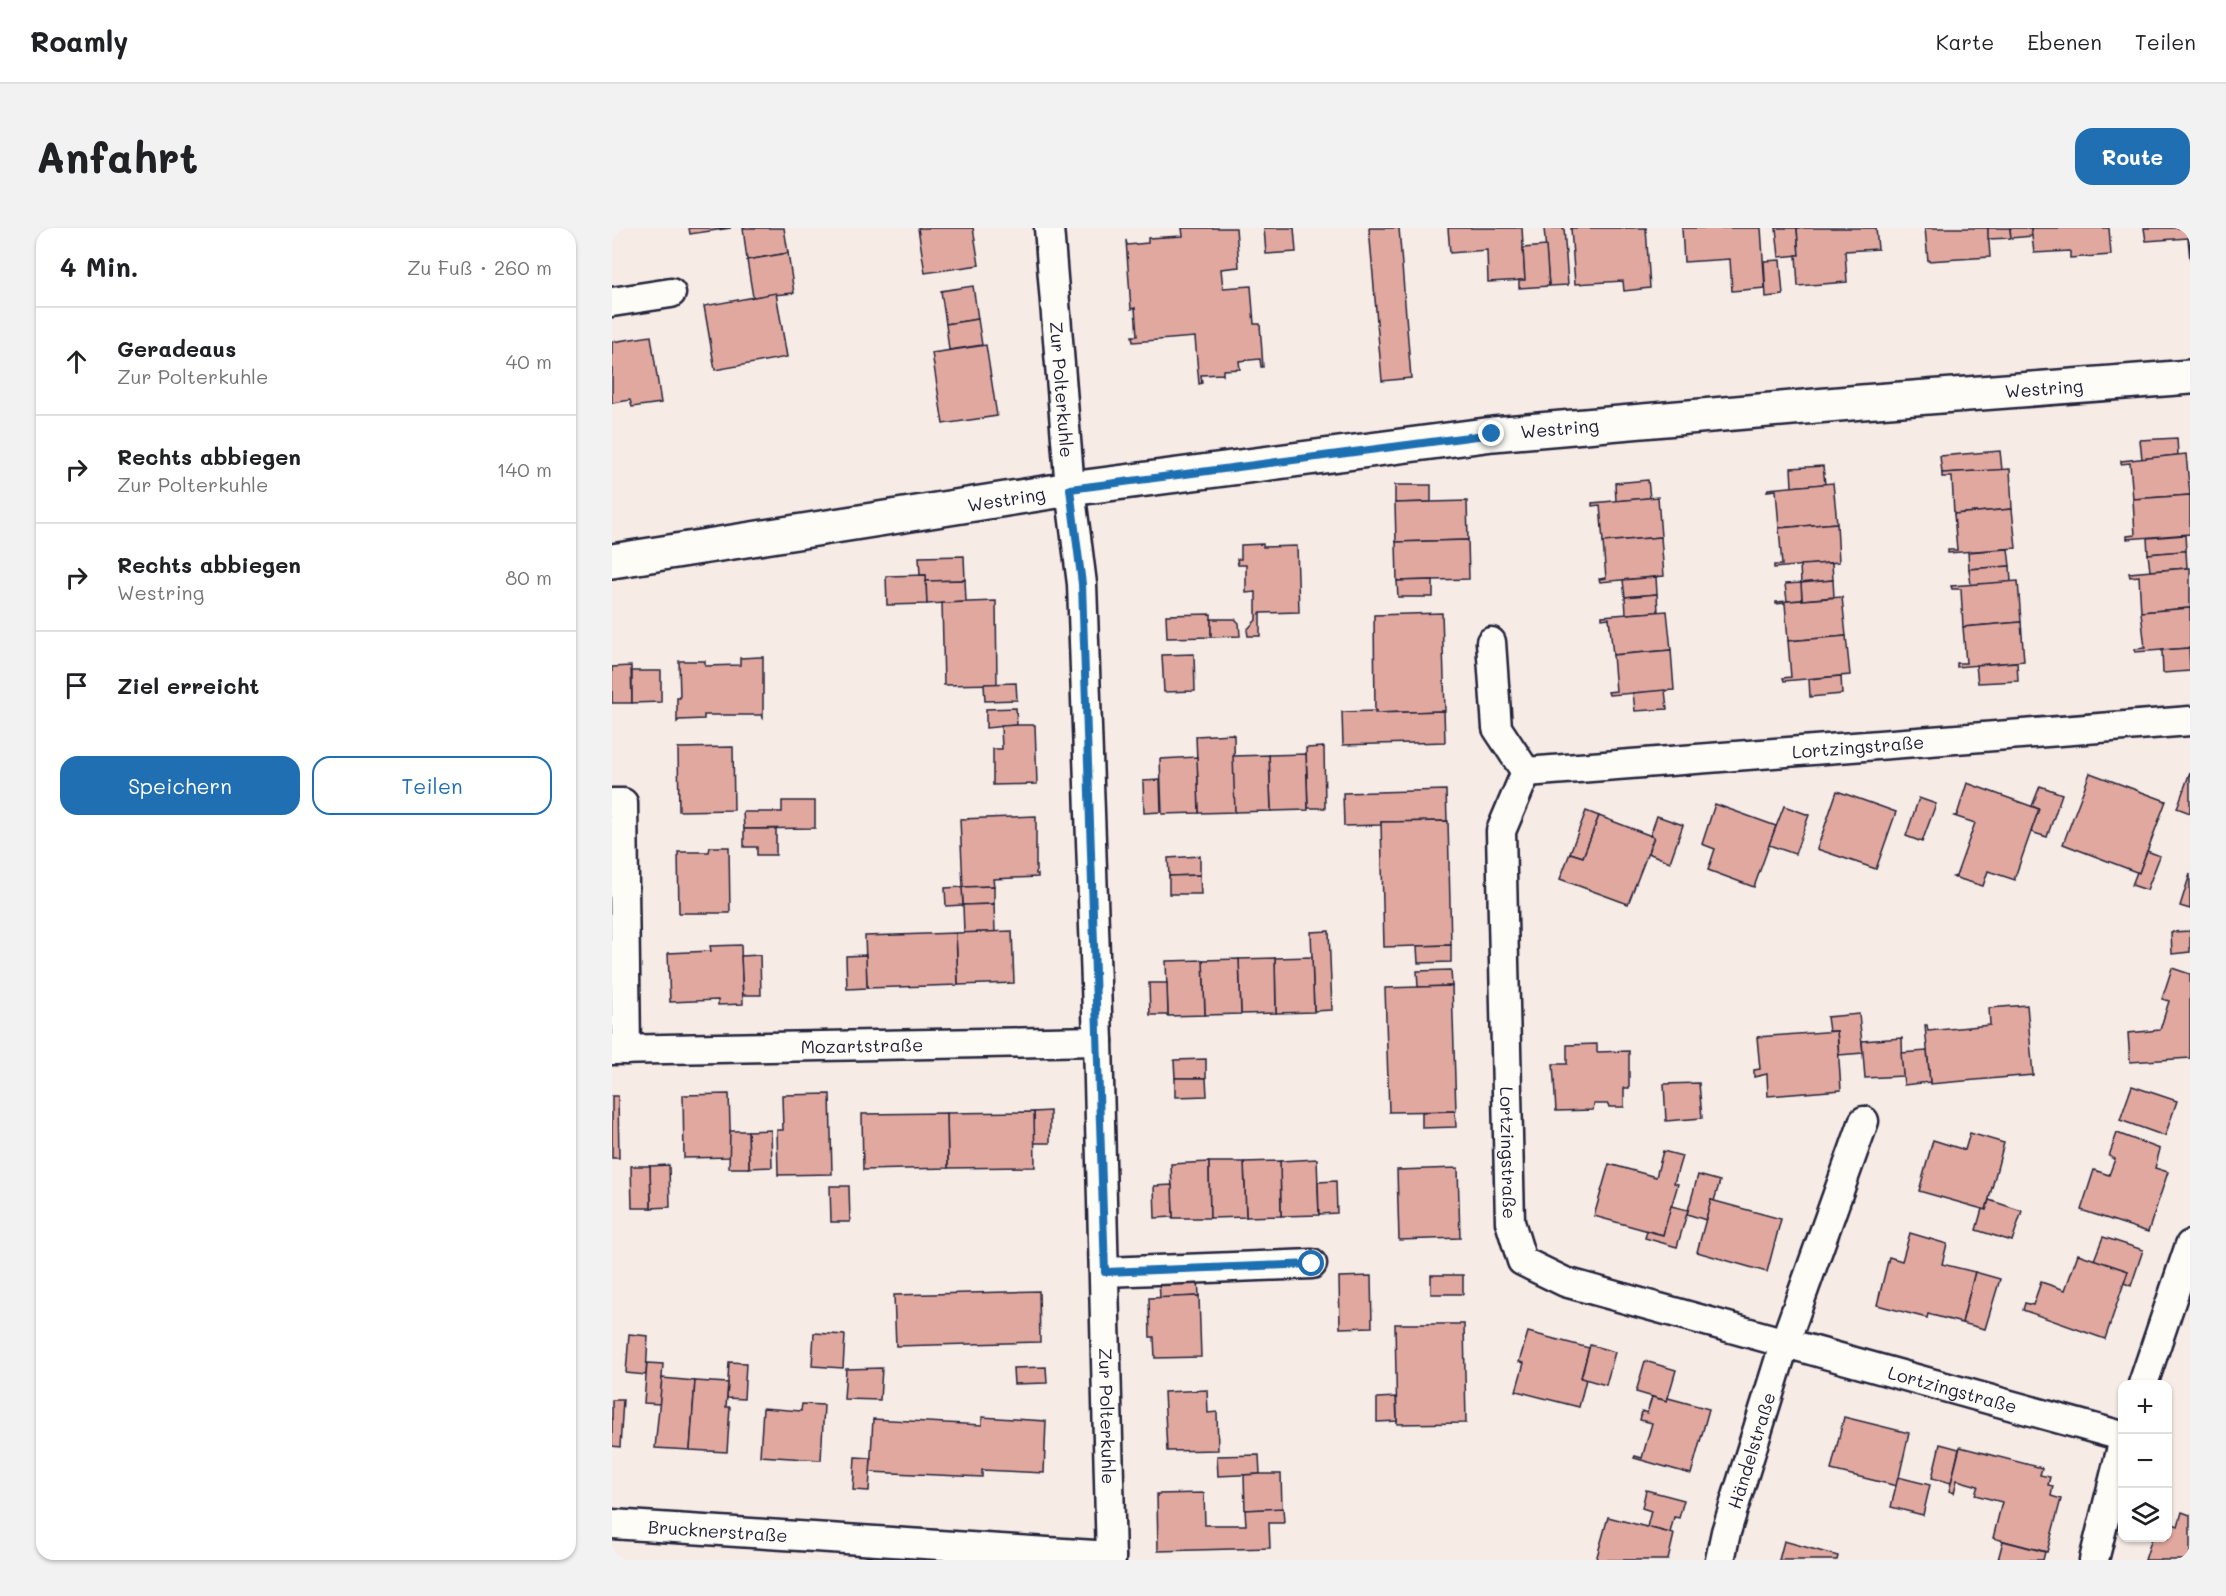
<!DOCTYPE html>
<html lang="de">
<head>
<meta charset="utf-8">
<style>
	:root { --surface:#fff; --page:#f2f2f2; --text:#202124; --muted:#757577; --line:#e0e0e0; --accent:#1f6fb2 }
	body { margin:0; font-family:Mali,sans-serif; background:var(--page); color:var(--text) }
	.controls { position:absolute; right:18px; bottom:18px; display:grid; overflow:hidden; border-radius:12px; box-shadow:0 2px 4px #0004 }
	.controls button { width:54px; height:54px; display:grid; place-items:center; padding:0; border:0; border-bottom:2px solid var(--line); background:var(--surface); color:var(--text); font:30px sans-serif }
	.stop { position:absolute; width:18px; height:18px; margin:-14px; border:4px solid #1f6fb2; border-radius:50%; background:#fff }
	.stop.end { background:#1f6fb2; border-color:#fff; box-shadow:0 2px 6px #0008 }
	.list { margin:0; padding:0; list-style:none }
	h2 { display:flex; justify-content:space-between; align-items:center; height:78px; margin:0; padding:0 24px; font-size:26px }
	h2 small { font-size:20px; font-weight:400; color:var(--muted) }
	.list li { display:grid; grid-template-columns:39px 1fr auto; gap:18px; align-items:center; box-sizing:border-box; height:108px; padding:0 24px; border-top:2px solid var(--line) }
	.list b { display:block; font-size:22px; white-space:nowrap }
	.list p { margin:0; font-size:20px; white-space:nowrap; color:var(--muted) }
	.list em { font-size:20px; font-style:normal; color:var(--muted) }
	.actions { display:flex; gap:12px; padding:18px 24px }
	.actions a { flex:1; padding:14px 0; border:2px solid var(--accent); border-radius:18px; text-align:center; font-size:21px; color:var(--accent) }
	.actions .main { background:var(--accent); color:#fff }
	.icon { flex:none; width:33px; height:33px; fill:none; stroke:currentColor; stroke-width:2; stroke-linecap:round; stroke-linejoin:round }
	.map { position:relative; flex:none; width:1578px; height:1332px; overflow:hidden; border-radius:18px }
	header { display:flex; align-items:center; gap:36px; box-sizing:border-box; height:84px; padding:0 30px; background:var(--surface); border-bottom:2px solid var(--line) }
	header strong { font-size:28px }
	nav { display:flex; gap:33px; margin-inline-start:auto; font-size:21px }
	.intro { display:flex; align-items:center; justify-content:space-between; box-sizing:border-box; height:144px; padding:0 36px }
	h1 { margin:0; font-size:42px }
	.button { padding:15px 27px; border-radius:18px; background:var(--accent); color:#fff; font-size:21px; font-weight:700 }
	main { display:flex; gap:36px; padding:0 36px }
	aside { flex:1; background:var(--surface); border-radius:18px; box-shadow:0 2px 4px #0004 }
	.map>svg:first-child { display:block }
</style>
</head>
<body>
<header>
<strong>Roamly</strong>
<nav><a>Karte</a><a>Ebenen</a><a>Teilen</a></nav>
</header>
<div class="intro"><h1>Anfahrt</h1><a class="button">Route</a></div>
<main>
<aside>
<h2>4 Min.<small>Zu Fuß · 260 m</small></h2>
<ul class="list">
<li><svg class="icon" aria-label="ahead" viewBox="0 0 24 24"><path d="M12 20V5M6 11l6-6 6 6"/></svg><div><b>Geradeaus</b><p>Zur Polterkuhle</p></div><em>40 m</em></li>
<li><svg class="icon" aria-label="right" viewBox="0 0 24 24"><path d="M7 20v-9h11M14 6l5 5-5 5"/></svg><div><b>Rechts abbiegen</b><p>Zur Polterkuhle</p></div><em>140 m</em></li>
<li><svg class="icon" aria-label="right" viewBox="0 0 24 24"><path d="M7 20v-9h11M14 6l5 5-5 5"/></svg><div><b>Rechts abbiegen</b><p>Westring</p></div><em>80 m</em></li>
<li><svg class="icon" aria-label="arrive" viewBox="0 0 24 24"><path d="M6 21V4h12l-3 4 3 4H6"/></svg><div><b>Ziel erreicht</b></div></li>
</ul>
<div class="actions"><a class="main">Speichern</a><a>Teilen</a></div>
</aside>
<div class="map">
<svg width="1578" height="1332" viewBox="0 0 1578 1332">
	<rect width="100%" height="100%" fill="#f7ebe5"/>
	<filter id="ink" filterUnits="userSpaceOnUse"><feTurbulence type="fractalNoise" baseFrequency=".0167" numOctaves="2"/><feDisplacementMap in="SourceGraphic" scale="12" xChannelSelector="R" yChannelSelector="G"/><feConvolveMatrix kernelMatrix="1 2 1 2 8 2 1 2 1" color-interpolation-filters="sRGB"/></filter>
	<g filter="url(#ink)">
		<!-- building -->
		<g fill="#e1a89f" stroke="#22223b" stroke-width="1.5">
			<path d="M77,0H119L78,6Z"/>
			<path d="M131,0H172L176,25L135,32Z"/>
			<path d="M306,0H361L367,37L313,45Z"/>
			<path d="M570,0H624L627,39L609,41L611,60L639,58L642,96H648L651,139H649L648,131L627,133L628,141L611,142V147L610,146L589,147L590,155L587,156L583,109L521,114L520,108H525L523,80L519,81L514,12L515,17L536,15V10L571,8Z"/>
			<path d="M652,0H682L684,24L654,26Z"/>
			<path d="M757,0H787L799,150L770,153Z"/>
			<path d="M836,0H910L913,52L876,54L875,22L838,25Z"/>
			<path d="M932,0H952L956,57L937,58Z"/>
			<path d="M959,0H1034L1038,60L1012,63L1011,53L963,56Z"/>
			<path d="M1070,0H1149L1153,60L1120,63L1118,31L1072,34Z"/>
			<path d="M1164,0H1185L1187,27L1167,29Z"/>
			<path d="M1185,0H1264L1266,21L1233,23L1235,54L1186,58L1184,27H1187Z"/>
			<path d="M1313,0H1376L1378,29L1316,33Z"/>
			<path d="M1376,0H1398L1399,10L1376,11Z"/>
			<path d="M1398,0H1419L1420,8L1399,10Z"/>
			<path d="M1419,0H1497L1499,27L1458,30V23L1422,25Z"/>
			<path d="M1532,0H1578V32L1576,10L1534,13Z"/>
			<path d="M934,18L937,58L907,60V52H913L911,20Z"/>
			<path d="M176,25L182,65L141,69L135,32Z"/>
			<path d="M1168,32L1171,67L1154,69L1152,33Z"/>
			<path d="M361,58L366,91L334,96L329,63Z"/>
			<path d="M164,65L175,129L103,142L92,78Z"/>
			<path d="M366,91L370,117L337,122L334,96Z"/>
			<path d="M39,108L49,175L20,179L18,172L0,175V114Z"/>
			<path d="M374,117L385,188L331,196L320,125Z"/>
			<path d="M1565,210L1566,227L1530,231L1528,212Z"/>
			<path d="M1388,223L1390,242L1330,245L1328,228Z"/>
			<path d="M1574,226L1578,267L1521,271L1518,235L1509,236V233Z"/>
			<path d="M1211,238L1213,256L1180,259L1179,240Z"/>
			<path d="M1398,241L1400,281L1342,286L1340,249H1330V245Z"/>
			<path d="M1036,252L1038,270L1004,273L1003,255Z"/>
			<path d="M1221,255L1225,295L1167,300L1164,262L1155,263L1156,261Z"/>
			<path d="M783,257H819V274L783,275Z"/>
			<path d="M1578,267V306L1515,311V308L1523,307L1521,271Z"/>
			<path d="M1046,269L1049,309L991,314L988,277L980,278V275Z"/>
			<path d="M855,273L856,312L784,314L783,275Z"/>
			<path d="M1400,281L1404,320L1336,325V322H1345L1342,286Z"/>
			<path d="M1225,295L1227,334L1162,340V337H1170L1167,300Z"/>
			<path d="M1573,307L1574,323L1536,326L1535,310Z"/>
			<path d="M1049,309L1052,348L988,354L987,351L994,350L991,314Z"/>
			<path d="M856,312L857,351L785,353L784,314Z"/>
			<path d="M651,316V319L685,318L687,384L648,385V408H636L635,402L644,392V364L634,365V337H626L625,331H629V317Z"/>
			<path d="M1396,321L1398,338L1357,341L1356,324Z"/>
			<path d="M1570,323H1574L1575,340L1538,343L1536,326Z"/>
			<path d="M352,328L353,352L314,353V347H308L307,329Z"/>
			<path d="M1220,335L1221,352L1189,355L1188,337Z"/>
			<path d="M1398,338L1399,354L1359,357L1357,341Z"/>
			<path d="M1575,340H1578V380L1529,384L1527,348L1518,349L1517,345Z"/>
			<path d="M314,347L315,376L275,377L274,348Z"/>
			<path d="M1044,349L1045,366L1013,369L1011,352Z"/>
			<path d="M353,352L354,374L315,376L314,353Z"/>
			<path d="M821,352V369H786L785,353Z"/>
			<path d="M1221,352L1222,369L1190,372L1189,355Z"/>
			<path d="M1406,353L1409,394L1351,399L1349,361H1340L1339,358Z"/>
			<path d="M1189,355L1190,372L1175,373L1173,356Z"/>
			<path d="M1045,366L1046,384L1014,386L1013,369Z"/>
			<path d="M1230,369L1234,408L1176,413L1173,375L1164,376V374Z"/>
			<path d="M384,373L385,456L332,457L330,375Z"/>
			<path d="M1578,380V420L1523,424V421L1533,420L1529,384Z"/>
			<path d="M1055,383L1059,422L1001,427L997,390L990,391V388Z"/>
			<path d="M830,385L833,483L763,485L762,387Z"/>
			<path d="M599,386V409L555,410L554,387Z"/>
			<path d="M599,391H623L627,395L628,408L599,409Z"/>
			<path d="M1409,394L1412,433L1345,439V435H1354L1351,399Z"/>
			<path d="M1234,408L1238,447L1172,453L1171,450L1179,449L1176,413Z"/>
			<path d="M1577,420L1578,443L1551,445L1550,422Z"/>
			<path d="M1059,422L1062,462L997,467L996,464L1004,463L1001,427Z"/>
			<path d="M582,426L583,463L552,464L550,427Z"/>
			<path d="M148,429H151V490L149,487H92V491L67,492L65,494V470H68L67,433H93V438L128,437V430Z"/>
			<path d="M1405,434L1406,453L1366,455L1364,437Z"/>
			<path d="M19,438L20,475H0V439Z"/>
			<path d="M20,443H49V474L20,475Z"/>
			<path d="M1229,448L1230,466L1198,469L1197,451Z"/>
			<path d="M404,455L405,472L373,473L372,456Z"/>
			<path d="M1053,462L1055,481L1023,483L1021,465Z"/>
			<path d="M404,480L405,497L374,500V481Z"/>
			<path d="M764,483L763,485L832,483L833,514L731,517L730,484Z"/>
			<path d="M405,497H423L425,556L381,557V521H390L389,498Z"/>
			<path d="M620,506L622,507L623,584L587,585L584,508Z"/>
			<path d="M121,519L122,582L67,583L66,520Z"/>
			<path d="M712,519L713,580H696L694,520Z"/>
			<path d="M694,526L696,582L659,583L657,527Z"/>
			<path d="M657,527L659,583L623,584L621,528Z"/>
			<path d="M585,529L587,585L550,586L548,531Z"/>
			<path d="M1578,544V585L1565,580Z"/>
			<path d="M1478,545L1554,573L1527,645L1451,616Z"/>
			<path d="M548,552L549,584L532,585L531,553Z"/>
			<path d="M1355,555L1427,581L1403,649V652L1376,643L1371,658L1341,649L1344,648L1363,595L1342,588L1345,587Z"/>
			<path d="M1428,558L1450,566L1435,609L1419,604L1427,581L1420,578Z"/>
			<path d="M834,562L835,593L769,594V597L732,598L731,565Z"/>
			<path d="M1225,563L1284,584L1264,641L1205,621Z"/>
			<path d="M1307,570L1324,576L1310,614L1294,608Z"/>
			<path d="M170,573H203V600L132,601L131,584H170Z"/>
			<path d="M1103,576L1164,598L1142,659L1096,642L1103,621L1090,616Z"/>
			<path d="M1172,578L1197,587L1183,626L1157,617Z"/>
			<path d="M974,583L987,588L971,629L958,625Z"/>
			<path d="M424,588V646H426V649L381,651L382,658L351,659L348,591Z"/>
			<path d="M987,588L1042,609L1016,676L948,651L958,625L971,629Z"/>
			<path d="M1045,588L1071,597L1058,634L1036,625L1042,609L1038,608Z"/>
			<path d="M836,593L839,717L772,719L769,594Z"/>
			<path d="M132,601H164V627H145V619H132Z"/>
			<path d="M98,619H117L118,685H67L66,624H97Z"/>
			<path d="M1535,623L1548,628L1535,662L1520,657L1525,644L1527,645Z"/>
			<path d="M588,628V647L557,648L556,630Z"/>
			<path d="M1578,646V681L1568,678Z"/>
			<path d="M588,647L589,666H557V648Z"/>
			<path d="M382,658V676L351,677L350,659Z"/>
			<path d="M350,659L351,677L334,678L333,660Z"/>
			<path d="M382,676L383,704L352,705L351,677Z"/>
			<path d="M1578,701V724L1560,726L1559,704L1578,703Z"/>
			<path d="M400,703L402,755L346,757L344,705Z"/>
			<path d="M717,703L720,782L702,783L699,704Z"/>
			<path d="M344,705L346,757L255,760L253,708Z"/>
			<path d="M129,717L131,776L106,777V772L58,774L56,725L99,723L98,718Z"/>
			<path d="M839,717V734L806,735L805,718Z"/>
			<path d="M148,727L149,767H131L129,728Z"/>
			<path d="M254,727L255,760L235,761L234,728Z"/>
			<path d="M700,729L702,784L664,785L663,730Z"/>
			<path d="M663,730L664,785L629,786L627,731Z"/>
			<path d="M627,731L629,786L593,787L591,732Z"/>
			<path d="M591,732L593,787L556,788L554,733Z"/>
			<path d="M1560,740L1578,746V830L1518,834L1516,805L1548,802L1557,773L1550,771Z"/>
			<path d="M839,742L840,758L806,759L805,743Z"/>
			<path d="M537,755H555L556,787H538Z"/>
			<path d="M840,758L844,883L777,884L773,760Z"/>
			<path d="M1415,777L1421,847L1318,856L1313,797H1315L1316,803L1378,797L1377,780Z"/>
			<path d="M1247,786L1251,825L1227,827L1225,803H1217L1215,789Z"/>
			<path d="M1225,803L1229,862L1156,868L1155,846L1142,849V842L1148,841L1145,809Z"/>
			<path d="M1290,810L1291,848L1253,850L1250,813Z"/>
			<path d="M985,816V824L1017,823V860H1012V879H997L996,876H982L981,882L944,883L941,836H955V817Z"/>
			<path d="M1315,823L1318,854L1292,857L1289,825Z"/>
			<path d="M594,831V850H563L562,832Z"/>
			<path d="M563,850H594L595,868L563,869Z"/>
			<path d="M1087,855L1090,890L1054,893L1052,856Z"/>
			<path d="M1520,858L1565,873L1553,908L1508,892Z"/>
			<path d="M117,866L119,929L72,930L71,867Z"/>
			<path d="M218,866L220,946L166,947L165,902H171L170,867Z"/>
			<path d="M0,868H6L7,930H0Z"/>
			<path d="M438,883V915H422V884Z"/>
			<path d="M843,883L844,899L810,900V884Z"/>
			<path d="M422,884L423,939L336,940L335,885Z"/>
			<path d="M335,885L336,940L251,942L250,886Z"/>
			<path d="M159,902L160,939L137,940L136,903Z"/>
			<path d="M118,903H136L137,940H117Z"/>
			<path d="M1358,905L1392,915L1374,982L1307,963L1321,912L1353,922Z"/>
			<path d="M1505,905L1548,921L1543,940L1556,944L1536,1004L1469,982L1482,942L1497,947L1503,931L1497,928Z"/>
			<path d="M1051,923L1070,928L1062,955L1066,956L1051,1007L982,988L997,936L1044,949Z"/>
			<path d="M705,931L707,987L669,988L668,933Z"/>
			<path d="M668,933L669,988L634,989L632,934Z"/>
			<path d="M597,934L598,990H561L559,936Z"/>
			<path d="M597,934H632L634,989L598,990Z"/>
			<path d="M57,937L58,979L39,980L38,938Z"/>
			<path d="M19,938H38L39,980H20Z"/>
			<path d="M846,940L848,1010L787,1012L785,942Z"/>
			<path d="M1086,947L1108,953L1102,973L1099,972L1094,992L1075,986Z"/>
			<path d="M724,953L725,985L707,986L706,954Z"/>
			<path d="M560,957L561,989L543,990L542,958Z"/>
			<path d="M218,958H237L238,994H219Z"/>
			<path d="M1099,972L1169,991L1155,1044L1085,1024Z"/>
			<path d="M1377,972L1410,983L1400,1013L1364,1002L1370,981L1374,982Z"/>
			<path d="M1059,978L1076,982L1065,1019L1033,1010L1035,1003L1051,1007Z"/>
			<path d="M1298,1005L1335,1016L1330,1036L1363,1044L1350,1095L1316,1086L1315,1090L1265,1077L1277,1029L1290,1033Z"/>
			<path d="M1491,1009L1531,1022L1519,1058L1512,1055L1516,1043L1482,1032Z"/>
			<path d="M1466,1026L1516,1043L1493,1111L1411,1082L1413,1075L1421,1077L1429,1054L1453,1062Z"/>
			<path d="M1363,1044L1388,1051L1373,1101L1350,1095Z"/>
			<rect x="819" y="1047" width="32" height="19"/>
			<path d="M759,1048L760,1099L728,1100L727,1049Z"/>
			<path d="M586,1049L587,1068L548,1070L547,1050Z"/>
			<path d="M427,1063L428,1114L284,1118L282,1067Z"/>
			<path d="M587,1068L589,1129L543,1130L542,1109H538L537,1070Z"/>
			<path d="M783,1096H852L854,1195L785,1196Z"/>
			<path d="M916,1104L977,1120L969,1150L974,1151L967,1179L904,1163L912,1135L907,1134Z"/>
			<path d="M202,1105L233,1107L231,1140L200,1138Z"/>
			<path d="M17,1106L36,1108L34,1147L14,1145Z"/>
			<path d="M978,1117L1003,1124L994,1157L969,1150Z"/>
			<path d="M1033,1133L1064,1142L1055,1173L1024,1164Z"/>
			<path d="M117,1134L134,1135L132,1171L115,1170Z"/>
			<path d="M35,1135L51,1136L48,1176L32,1175Z"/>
			<path d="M434,1139L435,1155L402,1156L401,1140Z"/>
			<path d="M270,1140L268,1172L232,1171L234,1141Z"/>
			<path d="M50,1150L83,1153L78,1222L43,1220Z"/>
			<path d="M83,1153L116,1155L114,1179H118L115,1224L78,1222Z"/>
			<path d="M595,1162L596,1185L605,1184L606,1222L555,1223L552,1164Z"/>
			<path d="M1040,1169L1055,1173L1056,1170L1097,1181L1079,1246L1022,1230L1023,1228L1030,1230L1040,1195L1028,1192L1030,1183L1035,1185Z"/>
			<path d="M765,1170L784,1169L785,1193L765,1194Z"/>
			<path d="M0,1172H11L8,1219L0,1218Z"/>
			<path d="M190,1176L212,1177L209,1232L148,1228L151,1180L189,1183Z"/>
			<path d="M370,1189L434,1193L432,1245L370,1242V1249L258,1244L261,1191L370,1197Z"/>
			<path d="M1232,1189L1297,1205L1285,1258L1219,1242Z"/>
			<path d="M1328,1216L1347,1221L1339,1255L1320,1250Z"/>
			<path d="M1348,1219L1430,1240L1428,1247L1438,1249L1436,1257L1441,1258L1439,1268L1449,1271L1435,1324L1381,1310L1390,1274L1363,1267L1366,1258L1345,1252L1342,1265L1337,1263Z"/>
			<path d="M647,1227L648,1246L606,1248L605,1228Z"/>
			<path d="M243,1229L259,1230L257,1263L241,1262Z"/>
			<path d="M648,1246H669L670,1281L633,1282L632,1247Z"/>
			<path d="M1286,1249L1318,1257L1311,1287L1279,1279Z"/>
			<path d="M1034,1262L1072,1272L1067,1290L1062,1289L1058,1305L1035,1299L1039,1283L1030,1280Z"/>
			<path d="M592,1265L593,1297H634L633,1282L671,1280L672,1295H657L658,1320L546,1323L545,1266Z"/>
			<path d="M1570,1284L1578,1287V1332H1533L1540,1310H1556L1559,1295L1566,1298Z"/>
			<path d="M996,1289L1062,1306L1056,1332H984Z"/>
			<path d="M1172,1313L1226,1328L1225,1332H1167Z"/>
			<path d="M1391,1313L1433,1324L1431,1332H1386Z"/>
		</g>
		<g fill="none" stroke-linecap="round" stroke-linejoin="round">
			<!-- minor casing -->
			<g stroke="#22223b" stroke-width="33">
				<g id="minor">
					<path id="s1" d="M437,0L458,261L470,356L486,813L499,1332"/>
					<path d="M0,74L59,65"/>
					<path d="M879,414L885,500L914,544"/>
					<path id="s2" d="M914,544L889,603L898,994L910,1033L953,1054L1510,1208"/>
					<path id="s3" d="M914,544L1578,493"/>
					<path d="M0,575H11L14,822"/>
					<path id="s4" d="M0,822L486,813"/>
					<path d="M493,1044L700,1036"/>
					<path d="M1531,1156L1578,1017"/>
					<path id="s5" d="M0,1296L499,1328"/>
					<path id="s6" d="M1108,1332L1114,1304L1173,1114L1252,893"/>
					<path d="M1482,1332L1510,1219"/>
				</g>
			</g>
			<!-- tertiary casing -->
			<g stroke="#22223b" stroke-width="38">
				<g id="tertiary">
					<path id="s7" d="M0,333L458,261L881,206L1250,174L1578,149"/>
				</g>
			</g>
			<!-- minor -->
			<use href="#minor" stroke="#fdfcf7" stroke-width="28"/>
			<!-- tertiary -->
			<use href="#tertiary" stroke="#fdfcf7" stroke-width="33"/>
		</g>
	</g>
	<g fill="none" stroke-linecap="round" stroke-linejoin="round" filter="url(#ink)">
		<!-- route -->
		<path stroke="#1f6fb2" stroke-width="8" d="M700,1036L493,1044L470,356L458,261L880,206"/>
	</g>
	<g text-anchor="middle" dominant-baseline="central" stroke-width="4.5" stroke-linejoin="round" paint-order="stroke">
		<!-- street labels -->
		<g font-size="18" fill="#22223b" stroke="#fdfcf7">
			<text stroke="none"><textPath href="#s7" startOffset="1443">Westring</textPath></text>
			<text stroke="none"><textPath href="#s1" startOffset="162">Zur Polterkuhle</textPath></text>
			<text stroke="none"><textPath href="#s7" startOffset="957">Westring</textPath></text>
			<text stroke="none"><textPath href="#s7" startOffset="399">Westring</textPath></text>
			<text stroke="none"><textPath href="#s3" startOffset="333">Lortzingstraße</textPath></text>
			<text stroke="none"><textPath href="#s4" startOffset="250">Mozartstraße</textPath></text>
			<text stroke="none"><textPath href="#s2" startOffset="386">Lortzingstraße</textPath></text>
			<text stroke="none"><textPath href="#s2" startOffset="946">Lortzingstraße</textPath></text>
			<text stroke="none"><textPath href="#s1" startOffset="1190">Zur Polterkuhle</textPath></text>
			<text stroke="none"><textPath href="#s6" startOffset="114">Händelstraße</textPath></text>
			<text stroke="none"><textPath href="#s5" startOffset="106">Brucknerstraße</textPath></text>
		</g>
	</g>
</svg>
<div class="controls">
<button>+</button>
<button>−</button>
<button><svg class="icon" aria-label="layers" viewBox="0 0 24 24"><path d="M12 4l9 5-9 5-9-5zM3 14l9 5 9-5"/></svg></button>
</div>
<div class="stop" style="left:700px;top:1036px"></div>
<div class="stop end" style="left:880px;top:206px"></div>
</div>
</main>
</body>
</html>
